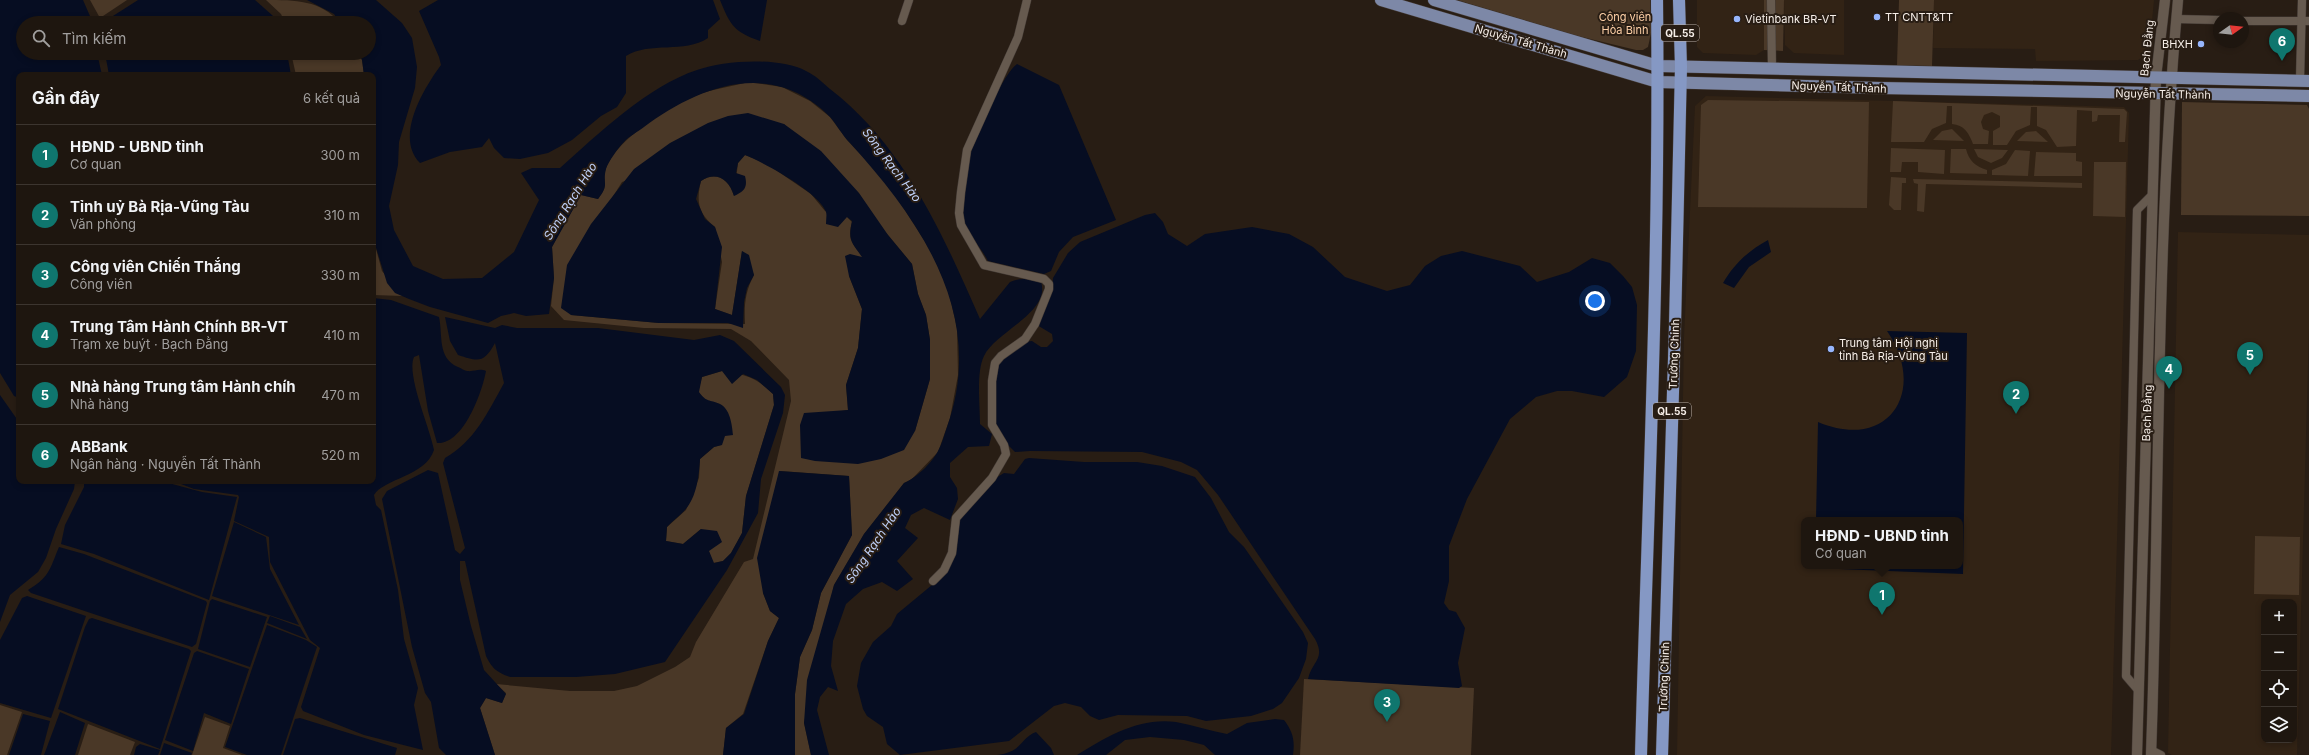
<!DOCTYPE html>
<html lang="vi">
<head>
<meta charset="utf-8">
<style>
	:root { --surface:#1e160f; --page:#2b231d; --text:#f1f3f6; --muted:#a19f9e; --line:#3c352f; --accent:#0f766e }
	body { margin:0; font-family:Inter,sans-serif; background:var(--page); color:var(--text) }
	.controls { position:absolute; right:12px; bottom:12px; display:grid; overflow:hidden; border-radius:8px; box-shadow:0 2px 6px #0003 }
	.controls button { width:36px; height:36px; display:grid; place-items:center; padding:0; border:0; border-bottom:1px solid var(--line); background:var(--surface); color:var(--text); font:20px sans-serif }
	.compass { position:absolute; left:2213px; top:12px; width:36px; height:36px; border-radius:50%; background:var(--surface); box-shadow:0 2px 6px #0003; rotate:75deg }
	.you { position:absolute; left:1595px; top:301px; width:14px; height:14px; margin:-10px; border:3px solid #fff; border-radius:50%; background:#1a73e8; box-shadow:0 0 0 6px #1a73e833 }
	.badge { display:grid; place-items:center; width:26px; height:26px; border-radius:50%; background:var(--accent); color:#fff; font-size:13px; font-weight:700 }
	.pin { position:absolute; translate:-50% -33px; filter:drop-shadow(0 1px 2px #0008) }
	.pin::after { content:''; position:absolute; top:21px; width:14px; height:12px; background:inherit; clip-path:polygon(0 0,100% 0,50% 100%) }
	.popup { position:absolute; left:1801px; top:517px; width:162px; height:52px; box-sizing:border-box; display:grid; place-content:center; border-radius:8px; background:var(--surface); filter:drop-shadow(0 1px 3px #0005); font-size:13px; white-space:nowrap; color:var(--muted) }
	.popup b { font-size:15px; color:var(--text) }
	.popup::after { content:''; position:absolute; left:50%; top:100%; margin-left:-8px; border:8px solid transparent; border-top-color:var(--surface) }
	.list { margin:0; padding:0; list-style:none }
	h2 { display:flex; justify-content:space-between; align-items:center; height:52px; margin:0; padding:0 16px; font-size:17px }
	h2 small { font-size:13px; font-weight:400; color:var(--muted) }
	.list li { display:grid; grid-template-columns:26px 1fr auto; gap:12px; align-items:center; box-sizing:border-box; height:60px; padding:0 16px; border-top:1px solid var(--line) }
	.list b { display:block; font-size:15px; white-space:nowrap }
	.list p { margin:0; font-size:13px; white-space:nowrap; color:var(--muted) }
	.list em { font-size:13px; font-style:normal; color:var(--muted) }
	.icon { flex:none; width:22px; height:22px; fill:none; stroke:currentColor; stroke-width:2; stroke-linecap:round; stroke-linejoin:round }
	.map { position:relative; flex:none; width:2309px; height:755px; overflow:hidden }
	.search { position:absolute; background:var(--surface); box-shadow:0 2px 6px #0003; left:16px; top:16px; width:360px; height:44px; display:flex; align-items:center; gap:10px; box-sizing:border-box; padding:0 14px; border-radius:22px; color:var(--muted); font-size:15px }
	.panel { position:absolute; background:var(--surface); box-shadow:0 2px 6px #0003; left:16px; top:72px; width:360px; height:412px; border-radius:8px }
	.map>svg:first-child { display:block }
</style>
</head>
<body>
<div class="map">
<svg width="2309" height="755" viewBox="0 0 2309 755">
	<rect width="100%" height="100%" fill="#281d14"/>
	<!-- built -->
	<g fill="#322315" fill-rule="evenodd">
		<path d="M1697,0H1764V50L1756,55L1703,53L1697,47Z"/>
		<path d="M1784,0H1844V55L1794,53L1785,45Z"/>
		<path d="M1934,0H2154L2149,52L2138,60L2036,61L2035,49L1933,48Z"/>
		<path d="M1706,96L2124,107L2129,113L2111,755H1677L1684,337L1695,106ZM1804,520H1960V566H1804Z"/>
		<path d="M2178,232L2309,235V329L2297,755H2172L2168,753ZM2264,602H2294V740H2264Z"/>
	</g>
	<!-- green -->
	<g fill="#4a3827" fill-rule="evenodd">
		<path d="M90,0H127L100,18Z"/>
		<path d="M266,0C295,0 321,0 340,23H285L281,14Z"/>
		<path d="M1457,0H1650L1651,33L1648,47L1643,50H1636L1578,36Z"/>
		<path d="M1764,0H1784L1783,51L1764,50Z"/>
		<path d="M1899,0H1934L1932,66L1897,65Z"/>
		<path d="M291,53H359L362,60L364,75H296Z"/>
		<path d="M748,82L782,87L810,101L830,117L848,141L878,173L899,201L931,251L948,289L957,328L958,375L950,418L938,452L912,479L904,483L864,534L834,585L804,723L811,755H795V694L800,657L812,630L821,593L852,535L849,476L780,471L763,593L770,611L779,618L768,641L743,714L726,728L723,755H495L480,708L486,698L502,703L506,693L496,684L570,691H614L637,686L675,667L690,657L696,642L744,562L753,559L791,401L789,380L751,341L731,329L644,328L564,320L551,306L554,278L552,247L581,195L598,199C611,182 601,182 606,168C618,138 667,108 695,96C711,89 731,87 748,82ZM784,124L888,235L912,264L918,294L926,315L930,340V379L915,431L835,412L848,410L846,385L858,348L862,309L849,276L863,257C852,243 847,240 852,222L847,217L825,211L811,194L767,164L745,155L738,163L734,196C729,179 716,171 701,181C696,202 698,213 715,227L722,262L715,309L732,315L742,251L754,275C745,292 744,305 745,324L659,323L571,315L612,198L622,182Z"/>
		<path d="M1708,100L1869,102L1867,208L1698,207L1701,105Z"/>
		<path d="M1893,101L2124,109L2127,112L2125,142H2119L2120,115H2098L2097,121L2092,122V111L2077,110L2076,146L2057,147L2046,130L2037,126V107H2031L2030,125L2016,131L2007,145H1993V131L2000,127V116L1992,112L1984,115L1981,122L1983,129L1989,131L1988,144H1973C1969,133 1964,125 1952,124V106H1947L1946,123L1932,129L1924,142H1891Z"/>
		<path d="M2182,102L2307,105L2309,109V216L2181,215Z"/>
		<path d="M1952,129L1964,141L1933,140L1942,131Z"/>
		<path d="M2036,131L2048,142L2017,141L2026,132Z"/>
		<path d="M1891,148L1945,150L1944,174L1918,172V162H1902L1901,172H1890Z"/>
		<path d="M1951,149H1966C1969,161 1975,166 1987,170V174L1950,173Z"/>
		<path d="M1974,149L2008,150L2002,158L1991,163L1978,157Z"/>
		<path d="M2015,150L2030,151L2028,176L1992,175V170L2006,164Z"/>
		<path d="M2036,152L2076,153V161L2082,162V176H2034Z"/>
		<path d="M2094,162H2126L2125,217L2093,216Z"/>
		<path d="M1891,177L1906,178V183H1902L1901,210H1894L1889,205Z"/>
		<path d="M1913,179L2082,183V188L1926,184L1924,212L1917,211L1918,184L1914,183Z"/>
		<path d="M373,238L382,271L403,296L373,295Z"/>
		<path d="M722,371C744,374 758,378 773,394L774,405L746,496L742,533L731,553L723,561L713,563L701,529L683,544L666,541L667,527L686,510L699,478L700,459L714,447L721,445L720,404L706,401L698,392L702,377Z"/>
		<path d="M2255,536L2300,537L2299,595L2254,594Z"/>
		<path d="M1304,679L1474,688L1471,755H1300Z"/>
		<path d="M0,705L22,712L7,755H0Z"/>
		<path d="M205,717L230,726L223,748L242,755H192Z"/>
		<path d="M88,724L135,742L130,755H78Z"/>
	</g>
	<!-- water -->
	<g fill="#060d22" fill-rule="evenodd">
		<path d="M0,0H83L93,23H23V53H97L102,75H19V398L14,396L0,373Z"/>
		<path d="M138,0H255L281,23H102Z"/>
		<path d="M307,0H376L402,23L412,38L417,67L415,88L399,142L398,165L389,206L394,230L413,266L443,279L482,278L514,252L539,200L521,173L532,168H560C598,134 648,86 697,70C725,60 780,57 806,71C815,75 823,83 830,89C905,147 943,235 980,319L1010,282C1021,277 1030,279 1041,282C1051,312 995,332 984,356C976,372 980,405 980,424L992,434L989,446L968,447L950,463V477L957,488L958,499L950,520L924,508L911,515L905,528L918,538L897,561L913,579L897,591L882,582L863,589L846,604L833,641L831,666L838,691L828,687L820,697L817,710L829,755H811L804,723L807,680L834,585L864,534L904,483C916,478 932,463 938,451C942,444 944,435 947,427C987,316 921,221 850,143C842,135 837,125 830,117C819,105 798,91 781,87C733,73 682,99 644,127C638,132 629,136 624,142C618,148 608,162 606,169C602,184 610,184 598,199L581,195L552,247L554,278L549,314L526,316L514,313L501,316L488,323L430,307L409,299L395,293L387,283L373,238V75H364L362,60L359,53H369V23H340L334,14Z"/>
		<path d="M438,0H713L720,19L708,30V38C684,54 650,41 626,56V93L617,107L601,116L572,140L548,153L520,159L504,158L494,148L489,138L482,147L450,152L420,163C394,137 424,88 441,65L439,57L419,11Z"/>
		<path d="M720,0H767L760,41C734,32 730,25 720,0Z"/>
		<path d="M105,53H287L291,75H109Z"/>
		<path d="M1017,64L1059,85L1116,220L1073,237L1059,252L1051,271L1044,274L988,261C981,247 966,233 962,216C959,202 969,152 976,138C985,119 1002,76 1017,64Z"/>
		<path d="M748,113L784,124L821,151L859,193L888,235L912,264L918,294L926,315L930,340V379L915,431L904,450L881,459L858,464L815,461L801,458L800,425L804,413L848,410L846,385L858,348L862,309L849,276L845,256L850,254L862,257C851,242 848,240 852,221L847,217L838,227L826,224C826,220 827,215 826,212C820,193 763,162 745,155L738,163L736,173L745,176C748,188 744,191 734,196C729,179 716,171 701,181L696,199L705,219L715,227L722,247L715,309L732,315L742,251L749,255L754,275L747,288L744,302L743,328L728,323H659L571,315L561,308L567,265L591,224L634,169L670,143L708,123L728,116Z"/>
		<path d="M1155,213L1163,222L1168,234L1187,246L1205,234L1252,227L1289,234L1313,247L1345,277L1387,291L1410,285L1425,266L1441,256L1462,251L1520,266L1537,282L1569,272L1592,258L1610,263L1623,276L1632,287L1637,305L1636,351L1627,377L1604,397L1572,391H1557L1536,397L1510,419L1467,499L1449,546V581L1444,603L1449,610L1456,612L1465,628L1458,663L1462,686L1459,688L1308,679C1312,661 1326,659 1315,639L1218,495L1197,470L1181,462L1142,452L1030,451L1015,452L1007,444L994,420L993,410L997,366L1005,356L1025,342L1032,341L1041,347H1047L1053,341L1052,334L1037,325L1052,291L1053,278L1068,253L1080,242L1145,215Z"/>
		<path d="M1768,240L1771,252L1749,267L1734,288L1723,283C1734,264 1748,251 1768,240Z"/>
		<path d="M373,298L391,300L439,317C443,335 437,358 458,367C461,368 465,371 467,371C475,372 478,368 486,371C482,393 463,445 437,443L428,411L419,355L414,357C406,375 430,428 434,450C426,476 383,479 374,495L376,505L381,510L398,590L404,639L418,688L414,705L423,750L364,735L303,711L301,707L320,648L310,640L270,562L269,537L234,521L239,497L238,495L194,489L181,484L182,481H373Z"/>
		<path d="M445,317L495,328L502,325L517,328H598L694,340L720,335L734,341L781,387L785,395L783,413L761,479L758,513L727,570L665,662L615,674L576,677H510C496,672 492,668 486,656L465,561H460V580L471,626L484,670L506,694L502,703L486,698L480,708L495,755H446L439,748L431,702L425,693L412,647L382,499L387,491L428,470L438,473L455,550L460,554L465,548L443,463L445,458C474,442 488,412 504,383L495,343C484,363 479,362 458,355L450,341ZM722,371L732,384L743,374L757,380L773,394L774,405L746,496L742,533L731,553L723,561L714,563L709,551L722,542L717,531L701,529L683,544L666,541L667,527C672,521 680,516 685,510C697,497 699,475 700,459L714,447L722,445L725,436L733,435C732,424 730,409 720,404C709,399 707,403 699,392L702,377Z"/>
		<path d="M1887,331L1967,333L1963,574L1814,568V566H1960V520H1816L1818,422C1889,452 1928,390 1887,331Z"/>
		<path d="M0,395L19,422V481H75L74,489L56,529L46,558L38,572L10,595L0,622Z"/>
		<path d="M1029,458L1084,462H1137L1162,466L1195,477L1211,498L1229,532L1244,547L1303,632L1308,643L1306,659L1299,678L1282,703L1273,709L1251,716L1206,721L1187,716L1118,715L1099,720L1090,716L1081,707L1065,703L1054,706L1009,741L900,755L887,744L883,727L867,716L863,709L857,686L861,663L873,642L891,626L897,614L938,580L951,563L957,522L994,479L1004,473L1014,474L1025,459Z"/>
		<path d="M779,471L849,476L852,535L821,593L812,630L800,657L795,694V755H723L726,728L744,714L768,641L779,618L770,611L763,593L757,558Z"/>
		<path d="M84,481H161L202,492L237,497L209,600L94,554L61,544L65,525L84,487Z"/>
		<path d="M234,522L266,537L270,569L299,625L212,596Z"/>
		<path d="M59,547L84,554L206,601L207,603L196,644L192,647L31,593L28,590C50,577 50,568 59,547Z"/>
		<path d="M27,596L86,616L51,718L0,703V640L22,598Z"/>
		<path d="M212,599L267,617L250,667L198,649L210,601Z"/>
		<path d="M270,616L300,627L307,639L267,623Z"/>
		<path d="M92,618L189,649L191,651L160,749L58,709L85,627L89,619Z"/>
		<path d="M267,625L306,640L317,647L281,755H247L225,747Z"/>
		<path d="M197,651L249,669L231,724L204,713L193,751L165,740L194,653Z"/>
		<path d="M60,712L85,723L75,755H44Z"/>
		<path d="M23,714L50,721L41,755H9Z"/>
		<path d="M300,718L397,748L395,755H283L295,719Z"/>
		<path d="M1275,719L1284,720C1293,732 1295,740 1293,755H1215L1204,745L1184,740L1150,737L1125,740L1106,755H1077C1106,737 1139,717 1176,722C1193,725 1210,731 1227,734L1247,723Z"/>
		<path d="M1036,732L1051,748L1054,755H997C1023,752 1020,738 1036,732Z"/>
		<path d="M164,743L192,753L191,755H160Z"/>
		<path d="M140,744L160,750L158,755H134L136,747Z"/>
	</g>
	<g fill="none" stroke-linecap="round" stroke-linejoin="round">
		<!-- minor casing -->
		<g stroke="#433a35" stroke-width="9">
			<g id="minor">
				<path d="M1771,0L1772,68"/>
				<path d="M2176,19L2219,20"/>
				<path d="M902,21L909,0"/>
				<path d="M2243,21H2309"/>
				<path d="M2300,80L2302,0"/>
				<path d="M933,581L944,570L952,553L956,518L992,478L1006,454L1004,445L992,425V381L995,363L1001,356L1025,339L1035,324L1049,289V284L1044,279L984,265L961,225L959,213L961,192L967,150L1018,37L1027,0"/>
				<path d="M2138,690L2126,676L2137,210L2152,195"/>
				<path d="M2151,750L2161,755"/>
			</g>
		</g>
		<!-- tertiary casing -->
		<g stroke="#433a35" stroke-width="11">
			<g id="tertiary">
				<path d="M2137,755L2156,77L2165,0"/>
				<path d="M2151,755C2160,504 2155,251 2178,0"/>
			</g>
		</g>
		<!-- primary casing -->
		<g stroke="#433a35" stroke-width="13">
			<g id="primary">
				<path d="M1381,0L1658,82L1880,88L2309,96"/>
				<path d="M1434,0L1658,66L2309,81"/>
			</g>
		</g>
		<!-- trunk casing -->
		<g stroke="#433a35" stroke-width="13">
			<g id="trunk">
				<path d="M1641,755C1648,504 1660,252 1657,0"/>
				<path d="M1662,755L1675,326L1681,67L1679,0"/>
			</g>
		</g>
		<!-- minor -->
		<use href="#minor" stroke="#665a4f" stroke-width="8"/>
		<!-- tertiary -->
		<use href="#tertiary" stroke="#665a4f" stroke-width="10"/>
		<!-- primary -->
		<use href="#primary" stroke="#7d88a7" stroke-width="12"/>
		<!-- trunk -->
		<use href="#trunk" stroke="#8598c4" stroke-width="12"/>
	</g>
	<!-- markers -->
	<g fill="#97b6fd" stroke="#281d14" stroke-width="1.5">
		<circle cx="1877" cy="17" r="4"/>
		<circle cx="1737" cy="19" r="4"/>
		<circle cx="2201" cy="44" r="4"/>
		<circle cx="1831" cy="349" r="4"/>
	</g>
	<g text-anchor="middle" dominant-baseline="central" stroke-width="4" stroke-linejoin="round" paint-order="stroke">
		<!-- shield labels -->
		<g fill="#281d14" stroke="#b9b0a9" stroke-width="1">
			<rect x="1661" y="25" width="38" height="16" rx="3"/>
			<rect x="1653" y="403" width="38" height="16" rx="3"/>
		</g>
		<g font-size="10" font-weight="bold" fill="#f7efe9">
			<text x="1680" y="33">QL.55</text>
			<text x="1672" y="411">QL.55</text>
		</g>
		<!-- park labels -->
		<g font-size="11" fill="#fed0a7" stroke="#281d14">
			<text x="1625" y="17">Công viên<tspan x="1625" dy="13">Hòa Bình</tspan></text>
		</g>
		<!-- poi labels -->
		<g font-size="11" fill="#f7efe9" stroke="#281d14" text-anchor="start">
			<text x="1885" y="17">TT CNTT&amp;TT</text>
			<text x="1745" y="19">Vietinbank BR-VT</text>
			<text x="2193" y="44" text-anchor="end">BHXH</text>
			<text x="1839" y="343">Trung tâm Hội nghị<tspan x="1839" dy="13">tỉnh Bà Rịa-Vũng Tàu</tspan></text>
		</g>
		<!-- street labels -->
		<g font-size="11" fill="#f7efe9" stroke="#281d14">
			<text transform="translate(1521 41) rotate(16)">Nguyễn Tất Thành</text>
			<text transform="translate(2147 48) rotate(-84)">Bạch Đằng</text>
			<text transform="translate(1839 87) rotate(2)">Nguyễn Tất Thành</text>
			<text transform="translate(2163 94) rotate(1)">Nguyễn Tất Thành</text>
			<text transform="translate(1674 354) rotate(-88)">Trường Chinh</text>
			<text transform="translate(2147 413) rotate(-88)">Bạch Đằng</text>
			<text transform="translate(1664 677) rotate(-88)">Trường Chinh</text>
		</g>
		<!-- water labels -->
		<g font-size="12" font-style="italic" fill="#bfd1fa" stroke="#281d14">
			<text transform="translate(892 165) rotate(53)">Sông Rạch Hào</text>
			<text transform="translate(570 201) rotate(-58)">Sông Rạch Hào</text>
			<text transform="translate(873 545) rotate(-56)">Sông Rạch Hào</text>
		</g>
	</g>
</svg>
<div class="controls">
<button>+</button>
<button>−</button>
<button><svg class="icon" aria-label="locate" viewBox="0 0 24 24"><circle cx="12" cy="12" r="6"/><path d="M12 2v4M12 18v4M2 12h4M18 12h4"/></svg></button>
<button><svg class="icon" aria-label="layers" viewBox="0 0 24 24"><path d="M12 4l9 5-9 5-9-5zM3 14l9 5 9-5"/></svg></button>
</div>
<svg class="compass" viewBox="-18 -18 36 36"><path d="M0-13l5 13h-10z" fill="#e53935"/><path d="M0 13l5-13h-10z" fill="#a19f9e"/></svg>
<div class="you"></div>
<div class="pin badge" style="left:1882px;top:615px">1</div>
<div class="popup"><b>HĐND - UBND tỉnh</b>Cơ quan</div>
<div class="pin badge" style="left:2016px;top:414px">2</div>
<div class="pin badge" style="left:1387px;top:722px">3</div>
<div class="pin badge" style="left:2169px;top:389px">4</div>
<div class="pin badge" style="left:2250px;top:375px">5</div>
<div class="pin badge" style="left:2282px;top:61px">6</div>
<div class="search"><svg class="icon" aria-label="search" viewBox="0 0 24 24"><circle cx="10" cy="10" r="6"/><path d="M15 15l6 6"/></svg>Tìm kiếm</div>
<section class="panel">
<h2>Gần đây<small>6 kết quả</small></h2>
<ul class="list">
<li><span class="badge">1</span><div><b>HĐND - UBND tỉnh</b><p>Cơ quan</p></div><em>300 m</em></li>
<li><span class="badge">2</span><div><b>Tỉnh uỷ Bà Rịa-Vũng Tàu</b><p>Văn phòng</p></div><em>310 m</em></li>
<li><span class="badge">3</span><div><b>Công viên Chiến Thắng</b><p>Công viên</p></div><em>330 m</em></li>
<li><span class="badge">4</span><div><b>Trung Tâm Hành Chính BR-VT</b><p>Trạm xe buýt · Bạch Đằng</p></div><em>410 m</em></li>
<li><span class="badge">5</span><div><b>Nhà hàng Trung tâm Hành chíh</b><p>Nhà hàng</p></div><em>470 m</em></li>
<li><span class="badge">6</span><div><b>ABBank</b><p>Ngân hàng · Nguyễn Tất Thành</p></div><em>520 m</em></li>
</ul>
</section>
</div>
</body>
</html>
